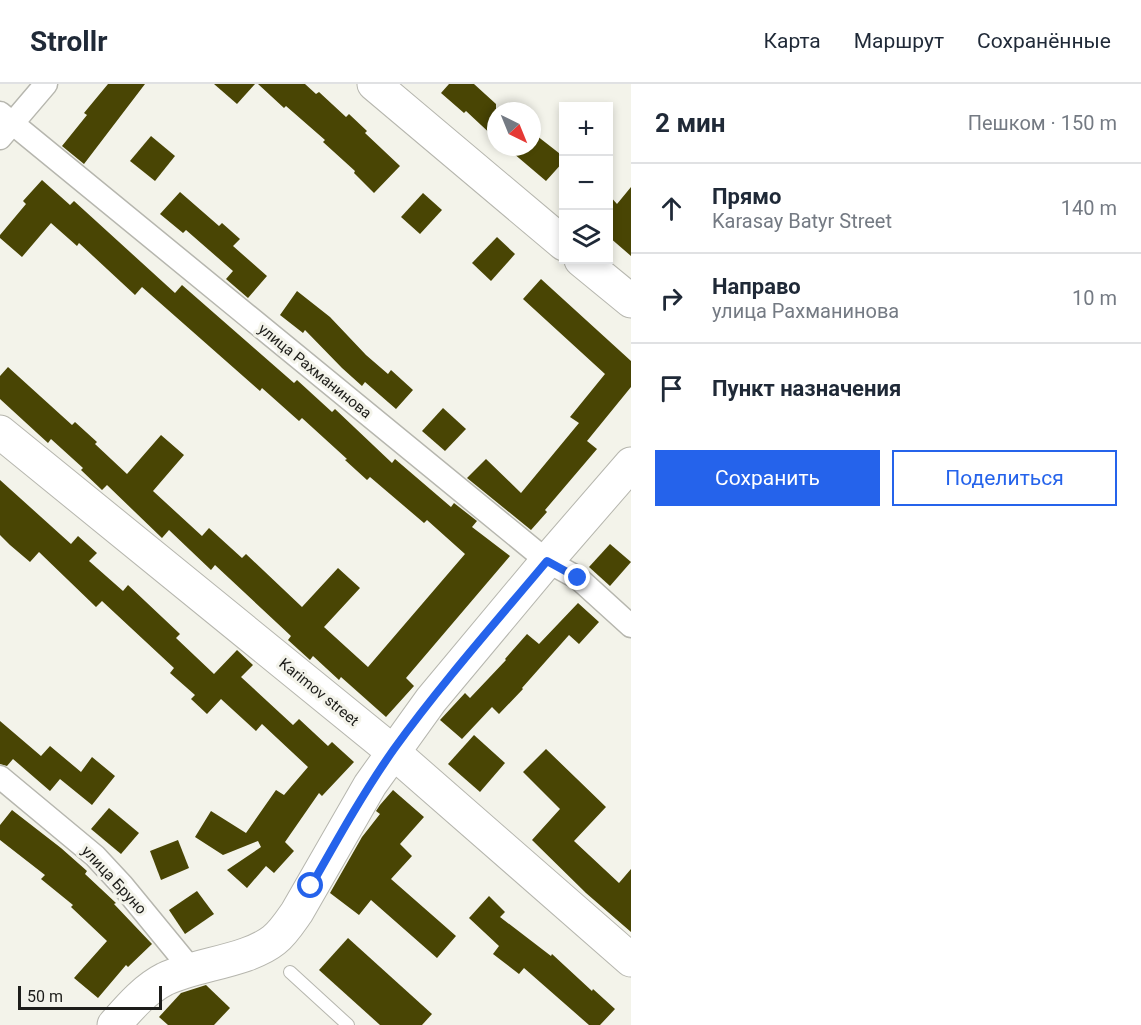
<!DOCTYPE html>
<html lang="ru">
<head>
<meta charset="utf-8">
<style>
	:root { --surface:#fff; --page:#f2f2f3; --text:#1f2937; --muted:#747a83; --line:#e0e1e3; --accent:#2563eb }
	body { margin:0; font-family:Roboto,sans-serif; background:var(--page); color:var(--text) }
	.controls { position:absolute; right:18px; top:18px; display:grid; overflow:hidden; border-radius:0px; box-shadow:0 3px 9px #0003 }
	.controls button { width:54px; height:54px; display:grid; place-items:center; padding:0; border:0; border-bottom:2px solid var(--line); background:var(--surface); color:var(--text); font:30px sans-serif }
	.compass { position:absolute; left:487px; top:18px; width:54px; height:54px; border-radius:50%; background:var(--surface); box-shadow:0 3px 9px #0003; rotate:137deg }
	.scale { position:absolute; left:18px; bottom:15px; width:144px; box-sizing:border-box; padding-left:6px; border:3px solid #1d1d1a; border-top:0; font-size:16px; line-height:21px; white-space:nowrap; color:#1d1d1a; -webkit-text-stroke:4px #f3f3ea; paint-order:stroke }
	.stop { position:absolute; width:18px; height:18px; margin:-14px; border:4px solid #2563eb; border-radius:50%; background:#fff }
	.stop.end { background:#2563eb; border-color:#fff; box-shadow:0 2px 6px #0008 }
	.list { margin:0; padding:0; list-style:none }
	h2 { display:flex; justify-content:space-between; align-items:center; height:78px; margin:0; padding:0 24px; font-size:26px }
	h2 small { font-size:20px; font-weight:400; color:var(--muted) }
	.list li { display:grid; grid-template-columns:39px 1fr auto; gap:18px; align-items:center; box-sizing:border-box; height:90px; padding:0 24px; border-top:2px solid var(--line) }
	.list b { display:block; font-size:22px; white-space:nowrap }
	.list p { margin:0; font-size:20px; white-space:nowrap; color:var(--muted) }
	.list em { font-size:20px; font-style:normal; color:var(--muted) }
	.actions { display:flex; gap:12px; padding:18px 24px }
	.actions a { flex:1; padding:14px 0; border:2px solid var(--accent); border-radius:0px; text-align:center; font-size:21px; color:var(--accent) }
	.actions .main { background:var(--accent); color:#fff }
	.icon { flex:none; width:33px; height:33px; fill:none; stroke:currentColor; stroke-width:2; stroke-linecap:round; stroke-linejoin:round }
	.map { position:relative; flex:none; width:631px; height:941px; overflow:hidden }
	header { display:flex; align-items:center; gap:36px; box-sizing:border-box; height:84px; padding:0 30px; background:var(--surface); border-bottom:2px solid var(--line) }
	header strong { font-size:28px }
	nav { display:flex; gap:33px; margin-inline-start:auto; font-size:21px }
	main { display:flex }
	aside { flex:1; background:var(--surface) }
	.map>svg:first-child { display:block }
</style>
</head>
<body>
<header>
<strong>Strollr</strong>
<nav><a>Карта</a><a>Маршрут</a><a>Сохранённые</a></nav>
</header>
<main>
<div class="map">
<svg width="631" height="941" viewBox="0 0 631 941">
	<rect width="100%" height="100%" fill="#f3f3ea"/>
	<!-- building -->
	<g fill="#494504">
		<path d="M108,0H145L84,80L62,62L87,31L84,29Z"/>
		<path d="M214,0H255L237,20Z"/>
		<path d="M258,0H305L316,10L319,8L346,33L349,30L367,47L365,49L400,82L374,109L354,89L355,87L323,58L325,56L286,22L284,24Z"/>
		<path d="M449,0H474L496,20V55L466,27L464,29L441,9Z"/>
		<path d="M532,48L564,73V77L546,97L506,63H532Z"/>
		<path d="M151,52L175,72L155,97L130,77Z"/>
		<path d="M42,96L70,121L74,117L175,209L182,201L294,299L297,296L332,328L335,325L392,379L395,375L451,423L454,419L477,437L472,443L510,472L406,594L414,602L386,633L341,593L339,596L313,572L310,576L288,556L291,552L215,481L211,486L169,446L162,454L107,401L102,406L81,386L83,384L51,355L48,359L0,315V292L8,283L72,341L75,338L97,358L95,360L127,390L161,351L184,371L153,407L202,452L209,444L242,474L246,470L302,523L338,484L360,504L324,543L368,583L465,470L427,436L424,439L370,393L367,396L345,376L347,375L302,334L299,337L262,304L260,307L142,203L135,211L79,159L77,162L51,139L22,173L0,154V151L26,120L23,117Z"/>
		<path d="M631,103V172L609,153V111L617,120Z"/>
		<path d="M180,108L219,142L222,139L240,155L233,162L267,192L248,214L226,195L233,187L186,146L183,149L160,130Z"/>
		<path d="M423,109L442,126L420,150L401,133Z"/>
		<path d="M497,153L515,170L491,197L472,179Z"/>
		<path d="M541,195L631,277V303L587,357L597,365L545,426L547,428L531,446L467,394L486,375L521,409L579,339L570,333L605,290L523,215Z"/>
		<path d="M297,207L330,233L366,271L388,290L391,286L413,306L396,325L365,298L362,302L342,284L305,246L303,249L280,231Z"/>
		<path d="M443,324L466,345L445,367L422,347Z"/>
		<path d="M0,396L71,460L78,452L97,469L89,477L123,507L128,501L180,550L176,554L214,590L237,566L253,581L241,593L293,641L299,635L328,662L332,658L354,678L322,712L319,709L285,758L294,767L274,789L266,782L247,804L227,786L261,763L258,757L223,771L195,753L211,727L246,749L276,706L284,711L308,683L262,640L256,647L221,615L207,630L191,615L195,611L170,589L174,584L102,517L96,523L39,468L30,478L10,461L0,451Z"/>
		<path d="M610,460L631,478L610,502L589,483Z"/>
		<path d="M578,519L599,538L579,560L569,551L522,604L523,605L499,630L492,623L462,655L440,636L465,609L470,614L506,576L505,575L527,550L539,560Z"/>
		<path d="M0,637L41,672L50,662L81,688L92,673L115,692L92,721L60,695L50,707L13,675L7,682L0,680Z"/>
		<path d="M474,651L505,679L480,708L448,680Z"/>
		<path d="M546,665L606,723L574,757L619,799L631,785V848L586,809L532,756L560,725L523,688Z"/>
		<path d="M393,706L424,733L400,760L412,772L391,795L456,852L437,874L371,816L359,831L330,809L362,753L380,730L376,727L380,721Z"/>
		<path d="M109,724L139,749L121,770L91,745Z"/>
		<path d="M12,726L61,764L87,787L85,790L116,819L114,820L152,860L128,883L126,881L98,914L74,894L107,857L71,823L73,821L41,795L45,791L0,756V741Z"/>
		<path d="M178,756L189,784L161,796L150,767Z"/>
		<path d="M197,807L214,830L185,850L169,826Z"/>
		<path d="M489,812L505,828L500,833L551,872L552,870L592,907L593,905L615,925L600,941H589L524,884L519,890L493,870L499,862L469,834Z"/>
		<path d="M348,854L432,930L422,941H380L319,886Z"/>
		<path d="M206,901L230,924L214,941H168L159,933L181,909Z"/>
	</g>
	<g fill="none" stroke-linecap="round" stroke-linejoin="round">
		<!-- lane casing -->
		<g stroke="#b6b6ae" stroke-width="14">
			<path id="lane" d="M290,888L348,941"/>
		</g>
		<!-- street casing -->
		<g stroke="#b6b6ae" stroke-width="25">
			<g id="street">
				<path d="M0,29L547,477L578,494L631,542"/>
				<path d="M0,54L46,0"/>
				<path d="M0,693L95,772L122,801L191,885"/>
			</g>
		</g>
		<!-- secondary casing -->
		<g stroke="#b6b6ae" stroke-width="35">
			<g id="secondary">
				<path d="M374,0L564,160"/>
				<path d="M581,176L631,217"/>
				<path d="M0,348L392,667L631,876"/>
				<path d="M114,941C129,924 145,905 165,895C197,880 248,877 274,856C283,849 290,838 297,828L370,701L431,616L547,477L631,380"/>
			</g>
		</g>
		<!-- lane -->
		<use href="#lane" stroke="#fff" stroke-width="12"/>
		<!-- street -->
		<use href="#street" stroke="#fff" stroke-width="22"/>
		<!-- secondary -->
		<use href="#secondary" stroke="#fff" stroke-width="33"/>
	</g>
	<g fill="none" stroke-linecap="round" stroke-linejoin="round">
		<!-- route -->
		<path stroke="#2563eb" stroke-width="8" d="M311,802C337,756 363,709 394,665C441,600 495,539 547,477L578,494"/>
	</g>
	<g text-anchor="middle" dominant-baseline="central" stroke-width="6" stroke-linejoin="round" paint-order="stroke">
		<!-- street labels -->
		<g font-size="15" fill="#1d1d1a" stroke="#f3f3ea">
			<text transform="translate(315 287) rotate(39)">улица Рахманинова</text>
			<text transform="translate(319 608) rotate(39)">Karimov street</text>
			<text transform="translate(114 796) rotate(47)">улица Бруно</text>
		</g>
	</g>
</svg>
<div class="controls">
<button>+</button>
<button>−</button>
<button><svg class="icon" aria-label="layers" viewBox="0 0 24 24"><path d="M12 4l9 5-9 5-9-5zM3 14l9 5 9-5"/></svg></button>
</div>
<svg class="compass" viewBox="-18 -18 36 36"><path d="M0-13l5 13h-10z" fill="#e53935"/><path d="M0 13l5-13h-10z" fill="#747a83"/></svg>
<div class="scale">50 m</div>
<div class="stop" style="left:311px;top:802px"></div>
<div class="stop end" style="left:578px;top:494px"></div>
</div>
<aside>
<h2>2 мин<small>Пешком · 150 m</small></h2>
<ul class="list">
<li><svg class="icon" aria-label="ahead" viewBox="0 0 24 24"><path d="M12 20V5M6 11l6-6 6 6"/></svg><div><b>Прямо</b><p>Karasay Batyr Street</p></div><em>140 m</em></li>
<li><svg class="icon" aria-label="right" viewBox="0 0 24 24"><path d="M7 20v-9h11M14 6l5 5-5 5"/></svg><div><b>Направо</b><p>улица Рахманинова</p></div><em>10 m</em></li>
<li><svg class="icon" aria-label="arrive" viewBox="0 0 24 24"><path d="M6 21V4h12l-3 4 3 4H6"/></svg><div><b>Пункт назначения</b></div></li>
</ul>
<div class="actions"><a class="main">Сохранить</a><a>Поделиться</a></div>
</aside>
</main>
</body>
</html>
